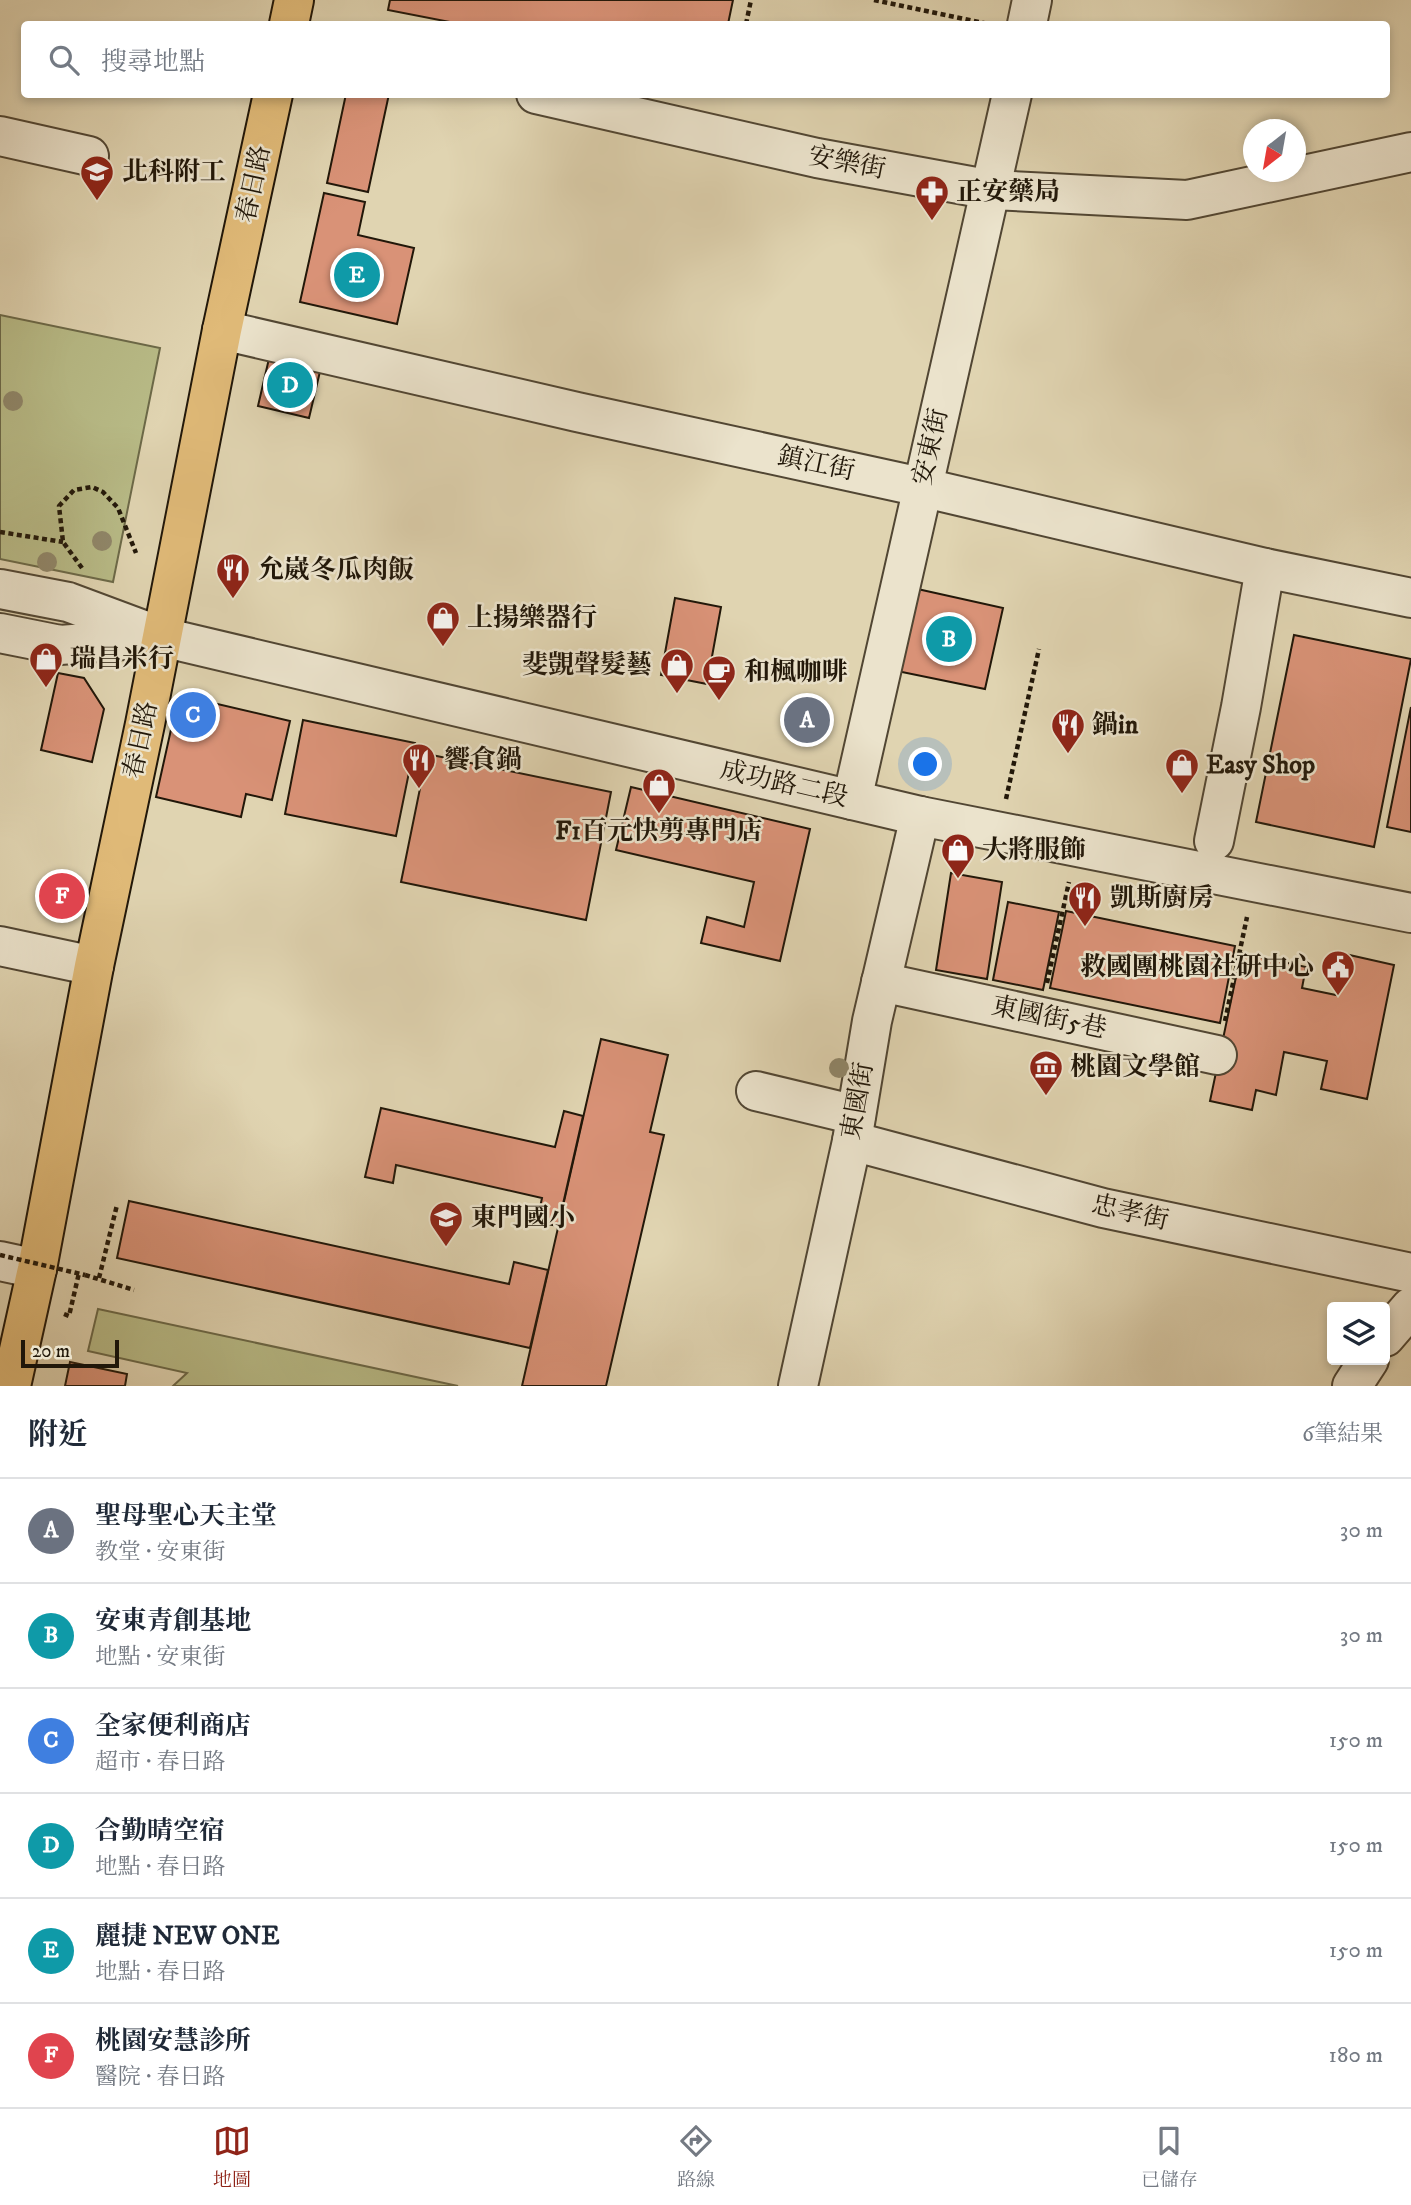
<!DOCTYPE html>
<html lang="zh-TW">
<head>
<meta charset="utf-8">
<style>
	:root { --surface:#fff; --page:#f6f6f7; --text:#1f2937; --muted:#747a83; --line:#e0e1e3; --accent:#8f2418 }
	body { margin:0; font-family:"IM FELL DW Pica","Noto Serif TC",serif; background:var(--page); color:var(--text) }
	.controls { position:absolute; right:21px; bottom:21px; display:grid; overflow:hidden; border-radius:7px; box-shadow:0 4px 10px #0003 }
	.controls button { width:63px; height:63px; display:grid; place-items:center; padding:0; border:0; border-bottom:2px solid var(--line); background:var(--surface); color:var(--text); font:35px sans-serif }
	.compass { position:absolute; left:1243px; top:119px; width:63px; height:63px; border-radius:50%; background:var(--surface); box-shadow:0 4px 10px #0003; rotate:211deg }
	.scale { position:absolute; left:21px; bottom:18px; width:98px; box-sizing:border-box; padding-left:7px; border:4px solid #211709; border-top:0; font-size:19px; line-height:24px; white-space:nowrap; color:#211709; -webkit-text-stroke:5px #ebe3cc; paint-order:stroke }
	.you { position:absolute; left:926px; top:765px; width:24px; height:24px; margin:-18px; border:5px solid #fff; border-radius:50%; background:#1a73e8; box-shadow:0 0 0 10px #1a73e833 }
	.badge { display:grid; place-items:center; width:46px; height:46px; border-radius:50%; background:var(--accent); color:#fff; font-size:23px; font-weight:700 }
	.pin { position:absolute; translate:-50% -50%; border:4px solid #fff; box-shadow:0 2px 7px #0006 }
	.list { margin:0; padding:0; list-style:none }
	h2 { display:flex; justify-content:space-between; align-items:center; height:91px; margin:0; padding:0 28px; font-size:30px }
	h2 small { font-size:23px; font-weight:400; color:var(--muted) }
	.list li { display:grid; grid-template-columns:46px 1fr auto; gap:21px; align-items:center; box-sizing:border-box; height:105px; padding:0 28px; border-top:2px solid var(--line) }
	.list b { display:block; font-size:26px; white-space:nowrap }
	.list p { margin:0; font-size:23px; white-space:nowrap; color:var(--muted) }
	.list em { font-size:23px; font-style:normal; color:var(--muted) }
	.icon { flex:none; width:38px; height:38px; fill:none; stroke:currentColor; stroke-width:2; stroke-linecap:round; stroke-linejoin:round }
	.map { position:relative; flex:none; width:1411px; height:1386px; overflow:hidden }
	.search { position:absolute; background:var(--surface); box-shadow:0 4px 10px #0003; left:21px; right:21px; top:21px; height:77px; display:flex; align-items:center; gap:18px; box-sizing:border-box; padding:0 24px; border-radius:7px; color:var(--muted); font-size:26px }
	.sheet { height:721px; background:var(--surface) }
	nav { display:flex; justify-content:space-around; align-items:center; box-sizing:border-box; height:98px; border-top:2px solid var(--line); background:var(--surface); font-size:19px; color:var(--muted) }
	nav a { display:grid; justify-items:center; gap:4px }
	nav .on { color:var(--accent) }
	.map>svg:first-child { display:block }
</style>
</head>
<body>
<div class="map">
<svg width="1411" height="1386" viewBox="0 0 1411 1386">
	<rect width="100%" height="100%" fill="#e0d4b1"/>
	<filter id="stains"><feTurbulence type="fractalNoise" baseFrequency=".00286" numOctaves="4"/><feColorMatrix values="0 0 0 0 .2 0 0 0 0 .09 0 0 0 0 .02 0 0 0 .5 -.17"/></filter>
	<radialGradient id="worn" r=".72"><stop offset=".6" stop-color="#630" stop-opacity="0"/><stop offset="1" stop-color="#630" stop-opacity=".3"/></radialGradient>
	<!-- green -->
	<g fill="#b8bb87" stroke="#6c6948" stroke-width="2">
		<path d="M0,315L160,348L113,582L0,559Z"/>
		<path d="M98,1309L458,1386H173L187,1373L88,1351Z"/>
	</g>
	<!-- building -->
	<g fill="#d99277" stroke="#211709" stroke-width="2">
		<path d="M390,0H733L728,24H460L388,10Z"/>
		<path d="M346,94H389L368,192L327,183Z"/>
		<path d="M324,193L365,202L358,235L414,248L397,324L300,302Z"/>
		<path d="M271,350L322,363L309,418L258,406Z"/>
		<path d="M913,588L1003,608L985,689L897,671Z"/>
		<path d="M675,598L721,607L707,684L661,675Z"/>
		<path d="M1294,635L1411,659L1374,847L1256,822Z"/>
		<path d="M58,673L84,678L104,709L92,762L41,750Z"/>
		<path d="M196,699L290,721L272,800L246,794L241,817L156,797L174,716Z"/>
		<path d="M1411,707V832L1387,827Z"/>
		<path d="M303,720L415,743L396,836L285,814Z"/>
		<path d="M427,754L611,792L586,920L401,882Z"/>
		<path d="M631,787L810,829L780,961L701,943L707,917L744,927L754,882L616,850Z"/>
		<path d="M951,873L1002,882L987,979L936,970Z"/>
		<path d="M1008,902L1059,912L1043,990L993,980Z"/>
		<path d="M1066,911L1235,946L1220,1023L1050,988Z"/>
		<path d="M1241,953L1306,967L1302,988L1336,995L1345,954L1394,965L1367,1099L1321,1089L1327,1061L1284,1052L1276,1095L1256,1090L1252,1110L1210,1101Z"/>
		<path d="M601,1039L668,1055L650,1132L664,1135L606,1386H522Z"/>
		<path d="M381,1108L555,1147L564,1111L583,1116L558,1226L537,1222L542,1198L396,1165L393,1183L365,1177Z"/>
		<path d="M129,1201L509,1284L514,1262L548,1270L530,1348L117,1258Z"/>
		<path d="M70,1362L127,1374L125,1386H65Z"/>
	</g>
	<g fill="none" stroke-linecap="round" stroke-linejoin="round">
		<!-- minor casing -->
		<g stroke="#514633" stroke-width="42">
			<g id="minor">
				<path d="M1027,24L1032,0"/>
				<path d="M536,94L817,158L992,190L1187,200L1411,152"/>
				<path d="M0,136L89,156"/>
				<path d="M222,330L577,412L921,487L1265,568L1411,598"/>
				<path d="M0,589L68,602L162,637L920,816L1411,913"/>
				<path d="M0,633L60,645L150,638"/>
				<path d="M852,800L1012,94"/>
				<path d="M1214,841L1241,707L1265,568"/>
				<path d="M0,946L94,966"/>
				<path d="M881,982L1217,1055"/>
				<path d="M756,1091L856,1115"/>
				<path d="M852,1141L1103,1208L1411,1273"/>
				<path d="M0,1261L37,1269"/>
				<path d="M1385,1337L1411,1307"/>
				<path d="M798,1386L852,1141L872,1021L920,816"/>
				<path d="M1352,1386L1369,1360"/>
			</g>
		</g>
		<!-- major casing -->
		<g stroke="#211709" stroke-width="42">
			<g id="major">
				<path d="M289,24L294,0"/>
				<path d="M11,1386L37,1269L94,966L145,724L222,330L273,94"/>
			</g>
		</g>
		<!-- path -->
		<g stroke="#211709" stroke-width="4.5" stroke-dasharray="5 3.5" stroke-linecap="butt">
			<path d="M874,0L988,24"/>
			<path d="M746,24L751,0"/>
			<path d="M0,532L63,542"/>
			<path d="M82,568L63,542L59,506L74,490L92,487L103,492L118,508L136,553"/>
			<path d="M1006,799L1039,649"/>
			<path d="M1047,983L1069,882"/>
			<path d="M1225,1021L1247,917"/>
			<path d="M85,1275L134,1290"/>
			<path d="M99,1278L117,1205"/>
			<path d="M64,1314L69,1316L79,1273"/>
		</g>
		<!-- minor -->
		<use href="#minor" stroke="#ebe3cc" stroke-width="38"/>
		<!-- major -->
		<use href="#major" stroke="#e0ba78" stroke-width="38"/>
		<!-- path-bridge -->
		<path stroke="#211709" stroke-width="4.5" stroke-dasharray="5 3.5" stroke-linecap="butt" d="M0,1255L85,1275"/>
	</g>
	<!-- trees -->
	<g fill="#90876a">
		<circle cx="13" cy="401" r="10"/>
		<circle cx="102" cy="541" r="10"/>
		<circle cx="47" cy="562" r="10"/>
		<circle cx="839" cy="1068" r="10"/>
	</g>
	<!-- icons -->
	<defs>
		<g id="school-pin" transform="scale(1.75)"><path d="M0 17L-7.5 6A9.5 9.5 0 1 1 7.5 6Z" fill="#8f2418" stroke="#ebe3cc"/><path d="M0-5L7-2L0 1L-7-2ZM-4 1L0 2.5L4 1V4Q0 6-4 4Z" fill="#fff"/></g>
		<g id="pharmacy-pin" transform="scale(1.75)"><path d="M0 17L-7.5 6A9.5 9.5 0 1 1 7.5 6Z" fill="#8f2418" stroke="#ebe3cc"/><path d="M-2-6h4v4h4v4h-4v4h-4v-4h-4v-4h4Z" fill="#fff"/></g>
		<g id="restaurant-pin" transform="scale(1.75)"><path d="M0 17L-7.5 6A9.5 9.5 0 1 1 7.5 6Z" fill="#8f2418" stroke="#ebe3cc"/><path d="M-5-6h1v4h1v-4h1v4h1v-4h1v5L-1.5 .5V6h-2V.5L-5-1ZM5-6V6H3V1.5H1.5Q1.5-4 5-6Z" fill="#fff"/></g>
		<g id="shop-pin" transform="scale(1.75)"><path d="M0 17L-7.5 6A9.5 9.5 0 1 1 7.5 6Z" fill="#8f2418" stroke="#ebe3cc"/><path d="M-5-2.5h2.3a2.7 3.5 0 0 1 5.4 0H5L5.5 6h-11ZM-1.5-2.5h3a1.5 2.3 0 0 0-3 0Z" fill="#fff"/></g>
		<g id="cafe-pin" transform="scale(1.75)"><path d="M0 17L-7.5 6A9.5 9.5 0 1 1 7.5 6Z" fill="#8f2418" stroke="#ebe3cc"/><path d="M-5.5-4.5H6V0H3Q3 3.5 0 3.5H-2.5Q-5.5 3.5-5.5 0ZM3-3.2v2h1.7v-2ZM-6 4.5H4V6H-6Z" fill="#fff"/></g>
		<g id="civic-pin" transform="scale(1.75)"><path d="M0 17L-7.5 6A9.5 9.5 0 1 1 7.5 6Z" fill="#8f2418" stroke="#ebe3cc"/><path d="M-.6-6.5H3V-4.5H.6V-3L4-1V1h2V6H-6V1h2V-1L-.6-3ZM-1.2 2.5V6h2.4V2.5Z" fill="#fff"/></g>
		<g id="museum-pin" transform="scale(1.75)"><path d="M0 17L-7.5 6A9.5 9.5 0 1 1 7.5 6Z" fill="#8f2418" stroke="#ebe3cc"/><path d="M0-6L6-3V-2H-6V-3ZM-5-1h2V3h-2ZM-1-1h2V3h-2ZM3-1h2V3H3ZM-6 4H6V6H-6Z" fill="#fff"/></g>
	</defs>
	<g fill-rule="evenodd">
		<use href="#school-pin" x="97" y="172"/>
		<use href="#pharmacy-pin" x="932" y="192"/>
		<use href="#restaurant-pin" x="233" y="570"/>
		<use href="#shop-pin" x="443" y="618"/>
		<use href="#shop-pin" x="46" y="659"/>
		<use href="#shop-pin" x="677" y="665"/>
		<use href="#cafe-pin" x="719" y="672"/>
		<use href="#restaurant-pin" x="1068" y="725"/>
		<use href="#restaurant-pin" x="419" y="760"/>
		<use href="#shop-pin" x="1182" y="765"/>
		<use href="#shop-pin" x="659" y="785"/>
		<use href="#shop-pin" x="958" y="850"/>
		<use href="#restaurant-pin" x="1085" y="898"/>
		<use href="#civic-pin" x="1338" y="967"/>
		<use href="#museum-pin" x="1046" y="1067"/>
		<use href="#school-pin" x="446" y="1218"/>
	</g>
	<g text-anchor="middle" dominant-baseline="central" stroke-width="5" stroke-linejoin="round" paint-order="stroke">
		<!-- street labels -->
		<g font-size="26" fill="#211709" stroke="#ebe3cc">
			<text transform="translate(847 163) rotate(11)">安樂街</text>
			<text transform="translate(254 184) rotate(-78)">春日路</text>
			<text transform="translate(931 447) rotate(-77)">安東街</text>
			<text transform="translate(816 464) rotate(12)">鎮江街</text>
			<text transform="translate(141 740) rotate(-78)">春日路</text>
			<text transform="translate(784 784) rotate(13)">成功路二段</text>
			<text transform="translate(1049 1018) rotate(12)">東國街5巷</text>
			<text transform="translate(858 1101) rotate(-80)">東國街</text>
			<text transform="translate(1130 1213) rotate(13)">忠孝街</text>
		</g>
		<!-- poi labels -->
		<g font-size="26" font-weight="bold" fill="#211709" stroke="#ebe3cc" text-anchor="start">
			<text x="122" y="172">北科附工</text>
			<text x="956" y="192">正安藥局</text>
			<text x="258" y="570">允崴冬瓜肉飯</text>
			<text x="467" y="618">上揚樂器行</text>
			<text x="70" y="659">瑞昌米行</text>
			<text x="652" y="665" text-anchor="end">斐覬聲髮藝</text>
			<text x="744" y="672">和楓咖啡</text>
			<text x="1092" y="725">鍋in</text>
			<text x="444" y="760">饗食鍋</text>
			<text x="1206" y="765">Easy Shop</text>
			<text x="659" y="831" text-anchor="middle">F1百元快剪專門店</text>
			<text x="982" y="850">大將服飾</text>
			<text x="1110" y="898">凱斯廚房</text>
			<text x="1314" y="967" text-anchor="end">救國團桃園社研中心</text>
			<text x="1070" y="1067">桃園文學館</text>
			<text x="471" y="1218">東門國小</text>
		</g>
	</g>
	<rect width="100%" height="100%" filter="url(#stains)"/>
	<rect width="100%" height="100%" fill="url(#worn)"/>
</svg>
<div class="controls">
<button><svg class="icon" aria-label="layers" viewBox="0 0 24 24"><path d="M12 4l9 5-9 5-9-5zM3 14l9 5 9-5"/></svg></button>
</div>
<svg class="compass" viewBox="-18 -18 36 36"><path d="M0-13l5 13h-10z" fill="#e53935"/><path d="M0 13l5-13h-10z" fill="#747a83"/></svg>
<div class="scale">20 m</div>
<div class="you"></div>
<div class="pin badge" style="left:807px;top:720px;background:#6b7280">A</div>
<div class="pin badge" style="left:949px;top:639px;background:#0f9aa8">B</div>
<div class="pin badge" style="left:193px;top:715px;background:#3f7fe0">C</div>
<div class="pin badge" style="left:290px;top:385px;background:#0f9aa8">D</div>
<div class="pin badge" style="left:357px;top:275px;background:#0f9aa8">E</div>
<div class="pin badge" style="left:62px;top:896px;background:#e0444e">F</div>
<div class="search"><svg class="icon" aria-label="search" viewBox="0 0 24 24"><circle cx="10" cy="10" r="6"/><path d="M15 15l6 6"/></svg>搜尋地點</div>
</div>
<section class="sheet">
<h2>附近<small>6筆結果</small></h2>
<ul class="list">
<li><span class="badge" style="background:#6b7280">A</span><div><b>聖母聖心天主堂</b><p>教堂 · 安東街</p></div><em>30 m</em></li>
<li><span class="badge" style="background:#0f9aa8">B</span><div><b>安東青創基地</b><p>地點 · 安東街</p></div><em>30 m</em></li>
<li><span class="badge" style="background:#3f7fe0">C</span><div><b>全家便利商店</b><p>超市 · 春日路</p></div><em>150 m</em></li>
<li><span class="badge" style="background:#0f9aa8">D</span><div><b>合勤晴空宿</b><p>地點 · 春日路</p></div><em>150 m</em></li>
<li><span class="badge" style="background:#0f9aa8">E</span><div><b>麗捷 NEW ONE</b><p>地點 · 春日路</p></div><em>150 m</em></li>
<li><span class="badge" style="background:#e0444e">F</span><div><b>桃園安慧診所</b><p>醫院 · 春日路</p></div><em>180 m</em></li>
</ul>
</section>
<nav>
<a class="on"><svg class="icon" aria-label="map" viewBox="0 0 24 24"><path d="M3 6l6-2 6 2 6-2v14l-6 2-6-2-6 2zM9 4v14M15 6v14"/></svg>地圖</a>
<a><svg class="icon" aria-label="directions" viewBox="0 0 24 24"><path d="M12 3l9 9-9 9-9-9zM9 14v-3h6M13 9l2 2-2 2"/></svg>路線</a>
<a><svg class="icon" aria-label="saved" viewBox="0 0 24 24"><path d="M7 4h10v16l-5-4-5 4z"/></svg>已儲存</a>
</nav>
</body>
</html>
